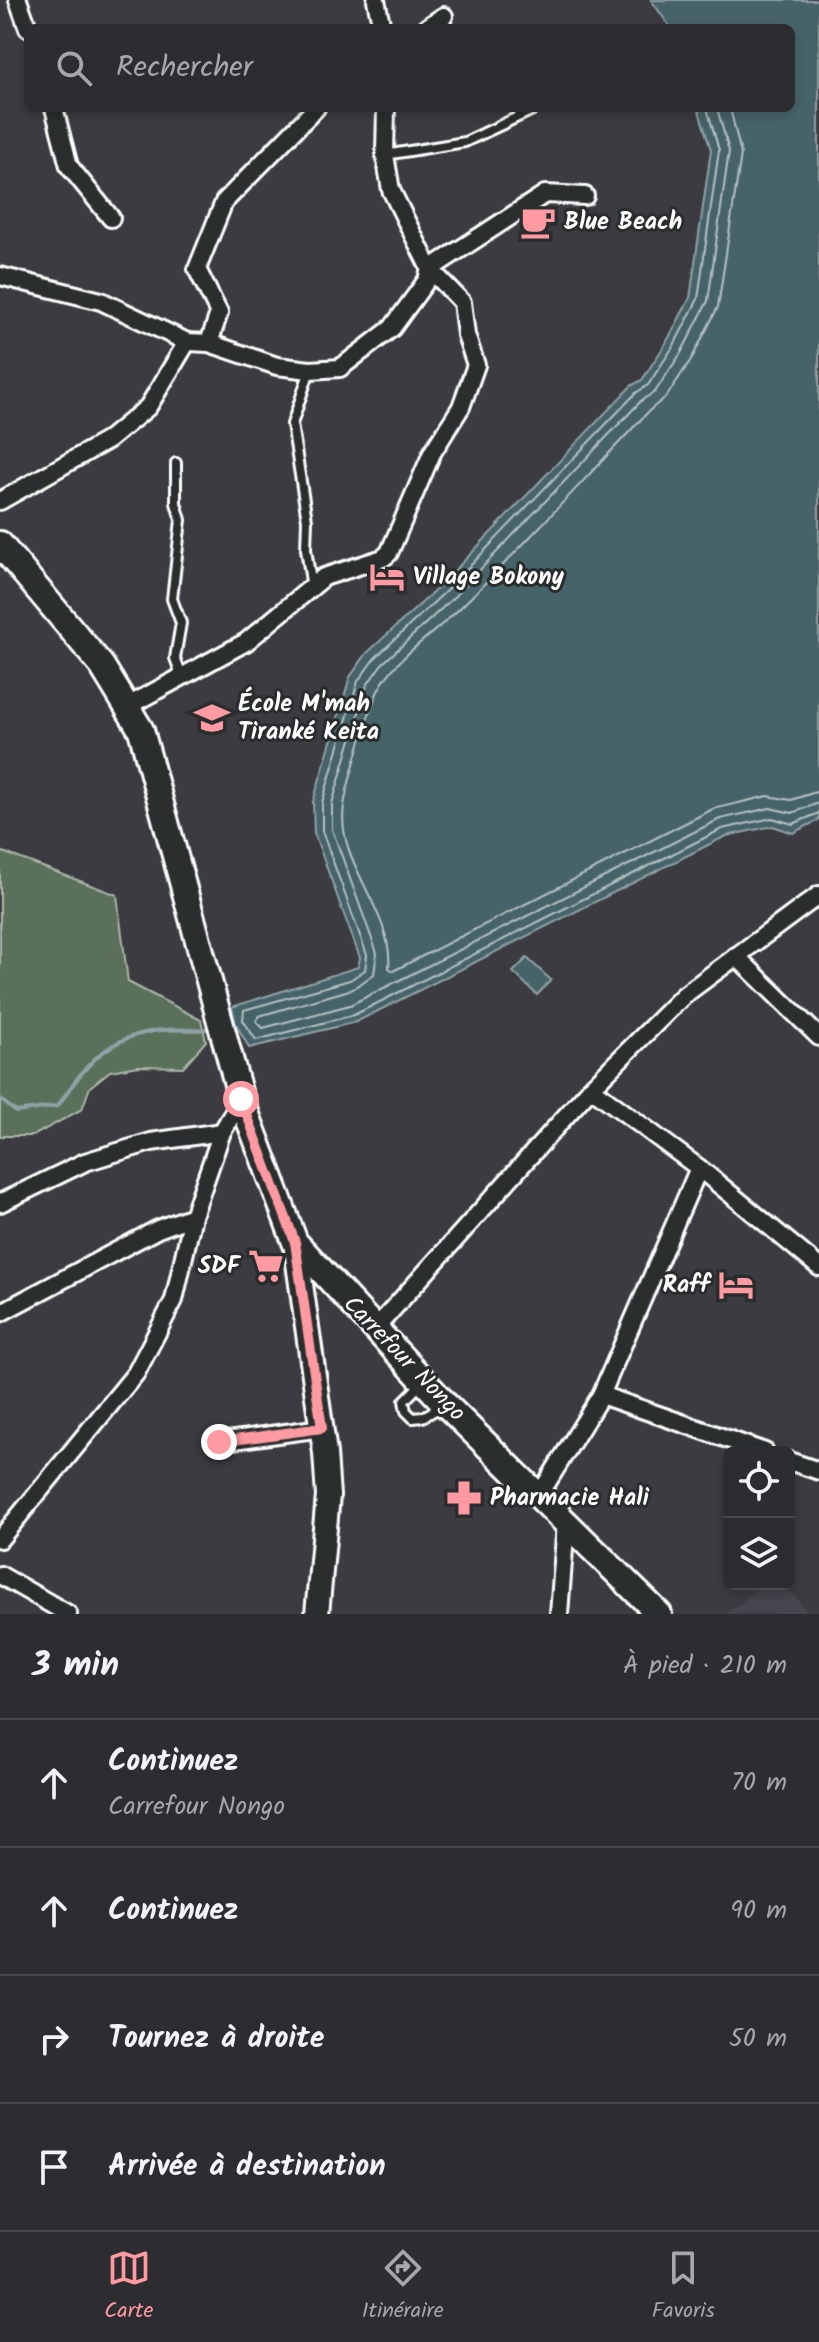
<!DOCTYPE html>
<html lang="fr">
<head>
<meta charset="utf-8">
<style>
	:root { --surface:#2c2c31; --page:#38383d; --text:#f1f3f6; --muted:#a6a7ab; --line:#48484d; --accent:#ff9aa2 }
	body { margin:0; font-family:Kalam,sans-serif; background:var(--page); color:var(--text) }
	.controls { position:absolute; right:24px; bottom:24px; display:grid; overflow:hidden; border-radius:12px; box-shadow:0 4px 12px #0003 }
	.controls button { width:72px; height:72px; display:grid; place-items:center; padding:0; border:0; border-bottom:2px solid var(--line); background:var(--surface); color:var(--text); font:40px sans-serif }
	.stop { position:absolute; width:24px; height:24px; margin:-18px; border:6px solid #ff9aa2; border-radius:50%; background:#fff }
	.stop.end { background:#ff9aa2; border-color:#fff; box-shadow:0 2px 8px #0008 }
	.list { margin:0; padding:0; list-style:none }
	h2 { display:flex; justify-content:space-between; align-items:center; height:104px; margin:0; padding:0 32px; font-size:34px }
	h2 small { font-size:26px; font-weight:400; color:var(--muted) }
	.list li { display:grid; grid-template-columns:52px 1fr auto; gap:24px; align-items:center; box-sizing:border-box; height:128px; padding:0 32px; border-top:2px solid var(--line) }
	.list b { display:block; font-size:30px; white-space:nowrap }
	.list p { margin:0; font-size:26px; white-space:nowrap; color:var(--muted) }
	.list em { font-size:26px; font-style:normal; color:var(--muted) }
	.icon { flex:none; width:44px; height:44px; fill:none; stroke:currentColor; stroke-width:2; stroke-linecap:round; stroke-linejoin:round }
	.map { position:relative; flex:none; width:819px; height:1614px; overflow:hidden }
	.search { position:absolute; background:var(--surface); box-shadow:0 4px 12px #0003; left:24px; right:24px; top:24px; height:88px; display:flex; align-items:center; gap:20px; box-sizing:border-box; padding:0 28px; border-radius:12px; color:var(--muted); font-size:30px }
	.sheet { height:616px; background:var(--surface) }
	nav { display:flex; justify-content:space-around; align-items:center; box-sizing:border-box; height:112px; border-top:2px solid var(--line); background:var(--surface); font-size:22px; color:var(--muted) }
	nav a { display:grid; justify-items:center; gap:4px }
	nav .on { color:var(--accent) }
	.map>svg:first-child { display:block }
</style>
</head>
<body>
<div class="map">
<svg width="819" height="1614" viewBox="0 0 819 1614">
	<rect width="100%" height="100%" fill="#3b3b41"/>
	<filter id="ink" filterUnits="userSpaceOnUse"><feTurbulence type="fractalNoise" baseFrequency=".0125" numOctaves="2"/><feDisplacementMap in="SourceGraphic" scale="16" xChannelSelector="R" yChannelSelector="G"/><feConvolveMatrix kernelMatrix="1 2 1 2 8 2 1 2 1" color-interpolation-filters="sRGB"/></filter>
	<g filter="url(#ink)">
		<!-- built -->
		<path fill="#47454e" d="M763,1584H784L810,1614H727Z"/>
		<!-- green -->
		<path fill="#5a6f5a" stroke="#acb7ac" stroke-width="2" d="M0,851L117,895L128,982L201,1020L206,1041L183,1067L138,1066L110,1071L90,1087L82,1109L33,1136H0Z"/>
		<!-- water -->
		<g fill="#46646a" stroke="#90a2a6" stroke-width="2">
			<path d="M651,0H819V820L793,833L773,826L726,836L356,1022L249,1048L236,1024L232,1007L358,967L360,958L314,833L313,802L350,677L367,653L440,586L631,386L642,380L666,343L690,298L711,150L698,108H791V28H671Z"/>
			<path d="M527,958L551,980L537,995L513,972Z"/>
		</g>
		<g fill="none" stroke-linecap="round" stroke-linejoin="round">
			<!-- shore -->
			<g stroke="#b5c1c3" stroke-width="2">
				<path d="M707,108L719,150L698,299L673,347L648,385L636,393L446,591L374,659L358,681L322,803V831L367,955L365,970L350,980L244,1010L243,1020L256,1040L354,1015L722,829L772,818L793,824L819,813"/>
				<path d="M717,108L729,151L708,301L681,353L655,392L642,400L453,598L381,665L367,685L332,804V829L377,953L374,974L353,989L259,1016L256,1021L263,1028L350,1005L720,819L770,808L792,813L819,803"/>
				<path d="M730,108L741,154L718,307L692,358L667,396L650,410C587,476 526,544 460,608C435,633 396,657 379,689C370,706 347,785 344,806C335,862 394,911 389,968L393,971L713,809L768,796L791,800L819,791"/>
			</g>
			<!-- stream -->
			<path stroke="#90a2a6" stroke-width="4" d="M0,1099L16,1112L58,1106C86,1064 108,1035 163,1030C180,1028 197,1032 213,1028"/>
			<!-- lane casing -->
			<g stroke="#fff" stroke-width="14">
				<g id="lane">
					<path d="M385,155L465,142L537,108"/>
					<path d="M310,370L292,424L307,520L306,549L312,588"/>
					<path d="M176,463V503L181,520L172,599L181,623L175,658L182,677"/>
					<path d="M423,1382L404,1401L406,1411L413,1418L423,1417L444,1405"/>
				</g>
			</g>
			<!-- street casing -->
			<g stroke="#fff" stroke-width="22">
				<g id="street">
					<path d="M18,0L28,28"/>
					<path d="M376,0L382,28"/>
					<path d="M426,28L444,16"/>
					<path d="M54,108L69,166L111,218"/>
					<path d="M0,276L101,301L187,342L209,343L277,366L310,370L340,368L392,328L427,280L430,269L545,194L585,196"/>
					<path d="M209,343L219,313L197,269L224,202L316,108"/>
					<path d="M0,501L108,440L148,407L187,342"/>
					<path d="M128,706L246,642L324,577L383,558L389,553L432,453L461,407L476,365L466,335L462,302L430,269L391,190L385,155L386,108"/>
					<path d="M736,956L819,1037"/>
					<path d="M591,1088L699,1168L819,1267"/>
					<path d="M0,1203L85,1162L151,1142L222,1132"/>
					<path d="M0,1313L158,1229L193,1216"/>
					<path d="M374,1330L591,1088L684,995L819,895"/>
					<path d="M601,1395L765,1452"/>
					<path d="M219,1442L322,1428"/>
					<path d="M789,1461L819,1471"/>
					<path d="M540,1494L601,1395L699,1168"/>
					<path d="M0,1539L136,1373L174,1300L193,1216L222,1132L241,1099"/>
					<path d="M0,1575L68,1614"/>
					<path d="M559,1614L566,1523"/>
				</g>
			</g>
			<!-- secondary casing -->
			<g stroke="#fff" stroke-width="28">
				<path id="secondary" d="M295,1242L325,1453L328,1496L317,1614"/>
			</g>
			<!-- primary casing -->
			<g stroke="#fff" stroke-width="30">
				<path id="primary" d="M0,544L102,666L141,730L241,1099L295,1242L445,1404L659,1614"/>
			</g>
			<!-- lane -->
			<use href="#lane" stroke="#2a2d2e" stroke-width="8"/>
			<!-- street -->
			<use href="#street" stroke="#2a2d2e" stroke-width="16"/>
			<!-- secondary -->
			<use href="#secondary" stroke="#2a2d2e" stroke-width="22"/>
			<!-- primary -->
			<use href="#primary" stroke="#2a2d2e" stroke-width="24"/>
		</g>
	</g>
	<g fill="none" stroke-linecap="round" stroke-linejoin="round" filter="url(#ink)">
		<!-- route -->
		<path stroke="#ff9aa2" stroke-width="10" d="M219,1442L322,1428L295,1242L241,1099"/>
	</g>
	<!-- icons -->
	<defs>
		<g id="cafe-bare" transform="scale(2.76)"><path d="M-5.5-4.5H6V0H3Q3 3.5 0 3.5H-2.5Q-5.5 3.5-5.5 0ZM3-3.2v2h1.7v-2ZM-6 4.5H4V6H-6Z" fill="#ff9aa2" stroke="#2a2d2e" stroke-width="2.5" paint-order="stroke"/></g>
		<g id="hotel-bare" transform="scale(2.76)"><path d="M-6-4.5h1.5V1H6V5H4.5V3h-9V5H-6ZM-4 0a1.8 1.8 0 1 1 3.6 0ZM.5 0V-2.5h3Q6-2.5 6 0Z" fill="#ff9aa2" stroke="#2a2d2e" stroke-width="2.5" paint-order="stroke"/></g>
		<g id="school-bare" transform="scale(2.76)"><path d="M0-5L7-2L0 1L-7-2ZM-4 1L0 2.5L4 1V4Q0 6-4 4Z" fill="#ff9aa2" stroke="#2a2d2e" stroke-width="2.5" paint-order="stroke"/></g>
		<g id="supermarket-bare" transform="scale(2.76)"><path d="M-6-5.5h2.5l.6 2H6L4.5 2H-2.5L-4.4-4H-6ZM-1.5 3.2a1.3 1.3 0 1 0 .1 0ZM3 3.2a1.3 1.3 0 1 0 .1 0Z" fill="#ff9aa2" stroke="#2a2d2e" stroke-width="2.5" paint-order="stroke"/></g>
		<g id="pharmacy-bare" transform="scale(2.76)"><path d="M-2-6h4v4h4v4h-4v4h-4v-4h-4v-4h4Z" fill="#ff9aa2" stroke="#2a2d2e" stroke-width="2.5" paint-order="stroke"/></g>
	</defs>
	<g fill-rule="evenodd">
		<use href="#cafe-bare" x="538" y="222"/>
		<use href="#hotel-bare" x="387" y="577"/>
		<use href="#school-bare" x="212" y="718"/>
		<use href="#supermarket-bare" x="266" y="1266"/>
		<use href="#hotel-bare" x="736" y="1285"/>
		<use href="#pharmacy-bare" x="464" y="1498"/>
	</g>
	<g text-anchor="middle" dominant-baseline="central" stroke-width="6" stroke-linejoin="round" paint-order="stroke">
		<!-- poi labels -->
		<g font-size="24" font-weight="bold" fill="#fff" stroke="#2a2d2e" text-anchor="start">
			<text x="564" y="222">Blue Beach</text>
			<text x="413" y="577">Village Bokony</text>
			<text x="238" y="704">École M'mah<tspan x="238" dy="28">Tiranké Keita</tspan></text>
			<text x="240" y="1266" text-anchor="end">SDF</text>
			<text x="710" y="1285" text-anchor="end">Raff</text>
			<text x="490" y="1498">Pharmacie Hali</text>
		</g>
		<!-- street labels -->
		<g font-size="24" fill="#fff" stroke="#2a2d2e">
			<text transform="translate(404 1359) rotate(46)">Carrefour Nongo</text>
		</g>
	</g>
</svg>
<div class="controls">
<button><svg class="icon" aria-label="locate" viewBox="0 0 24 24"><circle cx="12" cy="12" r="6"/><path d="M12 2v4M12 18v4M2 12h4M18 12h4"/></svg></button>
<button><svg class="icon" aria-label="layers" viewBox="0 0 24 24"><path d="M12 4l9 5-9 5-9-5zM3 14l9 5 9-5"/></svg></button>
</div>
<div class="stop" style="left:241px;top:1099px"></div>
<div class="stop end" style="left:219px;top:1442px"></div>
<div class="search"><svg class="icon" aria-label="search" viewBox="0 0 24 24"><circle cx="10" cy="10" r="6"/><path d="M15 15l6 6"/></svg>Rechercher</div>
</div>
<section class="sheet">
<h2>3 min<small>À pied · 210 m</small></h2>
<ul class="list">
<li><svg class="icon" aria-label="ahead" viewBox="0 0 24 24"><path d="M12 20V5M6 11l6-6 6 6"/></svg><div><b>Continuez</b><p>Carrefour Nongo</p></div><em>70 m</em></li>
<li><svg class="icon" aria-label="ahead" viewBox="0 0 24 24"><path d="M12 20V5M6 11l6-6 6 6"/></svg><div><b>Continuez</b></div><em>90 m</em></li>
<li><svg class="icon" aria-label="right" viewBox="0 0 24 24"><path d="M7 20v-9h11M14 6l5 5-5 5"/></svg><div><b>Tournez à droite</b></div><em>50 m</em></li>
<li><svg class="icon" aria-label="arrive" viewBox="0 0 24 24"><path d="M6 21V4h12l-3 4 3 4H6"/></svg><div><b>Arrivée à destination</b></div></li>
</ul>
</section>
<nav>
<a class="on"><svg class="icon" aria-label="map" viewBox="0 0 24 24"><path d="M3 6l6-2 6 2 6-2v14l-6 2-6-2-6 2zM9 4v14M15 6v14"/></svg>Carte</a>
<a><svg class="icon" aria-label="directions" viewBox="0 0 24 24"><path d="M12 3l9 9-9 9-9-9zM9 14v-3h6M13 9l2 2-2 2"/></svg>Itinéraire</a>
<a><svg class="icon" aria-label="saved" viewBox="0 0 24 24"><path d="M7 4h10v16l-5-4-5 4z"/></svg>Favoris</a>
</nav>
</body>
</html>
